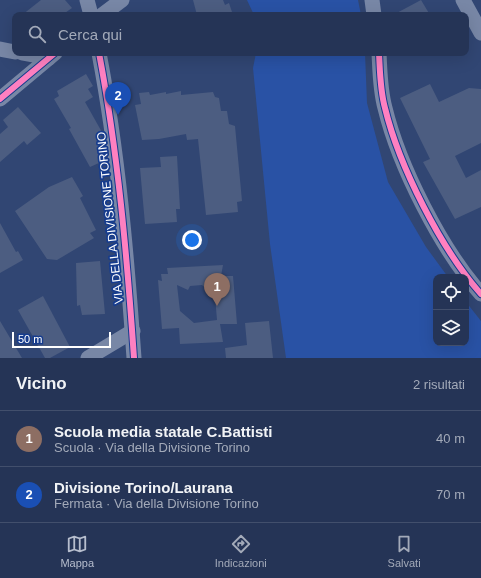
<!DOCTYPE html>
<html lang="it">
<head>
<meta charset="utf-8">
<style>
	:root { --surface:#253456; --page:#2d3c5c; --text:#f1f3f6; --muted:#a3aab9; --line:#424f6c; --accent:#b7bece }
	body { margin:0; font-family:Arial,sans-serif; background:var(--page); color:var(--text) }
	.controls { position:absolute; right:12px; bottom:12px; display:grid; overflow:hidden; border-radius:8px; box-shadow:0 4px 16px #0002 }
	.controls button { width:36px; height:36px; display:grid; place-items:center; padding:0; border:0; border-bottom:1px solid var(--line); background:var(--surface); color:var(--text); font:20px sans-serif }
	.scale { position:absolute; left:12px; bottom:10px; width:99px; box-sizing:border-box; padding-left:4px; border:2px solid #fff; border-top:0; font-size:11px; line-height:14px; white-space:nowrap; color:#fff; -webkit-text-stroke:3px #163c8e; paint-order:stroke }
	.you { position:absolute; left:192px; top:240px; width:14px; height:14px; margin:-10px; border:3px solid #fff; border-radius:50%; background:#1a73e8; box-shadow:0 0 0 6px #1a73e833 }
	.badge { display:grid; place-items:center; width:26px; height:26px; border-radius:50%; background:var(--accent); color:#fff; font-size:13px; font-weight:700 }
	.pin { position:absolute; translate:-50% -33px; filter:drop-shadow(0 1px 2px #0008) }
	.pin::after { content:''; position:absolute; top:21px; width:14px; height:12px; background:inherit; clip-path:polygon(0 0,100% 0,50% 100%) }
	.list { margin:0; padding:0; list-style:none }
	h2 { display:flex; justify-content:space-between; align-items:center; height:52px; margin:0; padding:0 16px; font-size:17px }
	h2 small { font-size:13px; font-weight:400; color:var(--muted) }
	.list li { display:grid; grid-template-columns:26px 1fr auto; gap:12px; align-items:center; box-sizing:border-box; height:56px; padding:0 16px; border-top:1px solid var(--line) }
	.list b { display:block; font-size:15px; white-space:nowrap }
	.list p { margin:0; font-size:13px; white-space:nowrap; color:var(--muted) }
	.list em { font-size:13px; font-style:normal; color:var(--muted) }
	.icon { flex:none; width:22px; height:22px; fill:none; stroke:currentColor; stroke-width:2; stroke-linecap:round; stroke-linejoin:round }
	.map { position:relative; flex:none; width:481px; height:358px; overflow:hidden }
	.search { position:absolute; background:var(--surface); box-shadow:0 4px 16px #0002; left:12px; right:12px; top:12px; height:44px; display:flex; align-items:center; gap:10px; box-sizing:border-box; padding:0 14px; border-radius:8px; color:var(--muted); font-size:15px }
	.sheet { height:164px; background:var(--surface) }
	nav { display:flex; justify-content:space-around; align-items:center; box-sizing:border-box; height:56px; border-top:1px solid var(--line); background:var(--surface); font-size:11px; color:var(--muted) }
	nav a { display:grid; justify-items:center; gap:2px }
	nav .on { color:var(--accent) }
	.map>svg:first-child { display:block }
</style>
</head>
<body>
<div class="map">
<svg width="481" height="358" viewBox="0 0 481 358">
	<rect width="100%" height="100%" fill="#314673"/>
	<!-- green -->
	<g fill="#2952a5">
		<path d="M247,0H358L361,15H254Z"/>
		<path d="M256,53H365L367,103L388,182L426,247L448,277H436V343H466V302L481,321V358H286L270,244L253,68Z"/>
	</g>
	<!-- building -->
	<g fill="#4c5d81" fill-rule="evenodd">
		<path d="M41,0H65L72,8L62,15H22Z"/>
		<path d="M193,0H223L225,5L229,3L233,15H197Z"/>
		<path d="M421,0L430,15H393Z"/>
		<path d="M86,74L93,86L88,89L93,97L85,102L103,134L100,136L105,144L106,154L99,158L101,162L90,167L69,129L71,128L54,99L59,96L57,91Z"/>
		<path d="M430,84L439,102L469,88L481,89V143L455,156L466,178L481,170V207L455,219L423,162L430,159L400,98Z"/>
		<path d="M181,91V95L213,92L215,97L219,98L221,111H227L229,124L235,126L242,201L237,202L238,212L206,215L198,139L187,140L186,134L159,139L142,140L135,105L141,104L139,93L149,92L150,95L166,92V94Z"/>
		<path d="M18,107L41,133L27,145L24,141L0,162V134L8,127L3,120Z"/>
		<path d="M177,156L180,209H176L177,222L145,224L140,168L161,167L160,157Z"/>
		<path d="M72,177L83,196L80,198L96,230L90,233L94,238L57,260L47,259L15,211L49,187Z"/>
		<path d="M0,223L16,252L18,251L23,260L0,273Z"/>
		<path d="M100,261L105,314L82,315L80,305L77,306L76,263Z"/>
		<path d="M223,265L221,276H233L237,324H220L223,342L180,344L179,328L162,329L158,280L162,281L161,274H168L167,268ZM177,285L188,290L190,286L202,285L215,296L217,320L194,323L180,311Z"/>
		<path d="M43,296L70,347L50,358H45L18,310Z"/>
		<path d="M0,321L22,358H0Z"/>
		<path d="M269,321L273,358H226L225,348L247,345L245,323Z"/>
	</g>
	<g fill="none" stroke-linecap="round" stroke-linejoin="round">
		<!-- minor -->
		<g stroke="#7887a6" stroke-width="15">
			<path d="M87,0L91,15"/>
			<path d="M372,0L374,15"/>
			<path d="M463,0L481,33"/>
			<path d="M102,15L122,0"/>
			<path d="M0,49L15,52"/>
			<path d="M22,53L49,58"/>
			<path d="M99,53C118,153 127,256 134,358"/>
			<path d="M379,53C380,71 380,90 385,108C399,166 441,249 481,294"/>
			<path d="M0,99L55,53"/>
			<path d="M88,358L133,331"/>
		</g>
		<!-- cycleway casing -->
		<g stroke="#163c8e" stroke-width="8">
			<g id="cycleway">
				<path d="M99,53C118,153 127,256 134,358"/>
				<path d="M379,53C380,71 380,90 385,108C399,166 441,249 481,294"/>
				<path d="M0,99L55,53"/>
			</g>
		</g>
		<!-- cycleway -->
		<use href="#cycleway" stroke="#ff80c0" stroke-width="6"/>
	</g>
	<g text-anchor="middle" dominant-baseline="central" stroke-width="3.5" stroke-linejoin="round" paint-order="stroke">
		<!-- street labels -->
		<g font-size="12" fill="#fff" stroke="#163c8e">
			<text transform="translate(110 218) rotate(-96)">VIA DELLA DIVISIONE TORINO</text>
		</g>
	</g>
</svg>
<div class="controls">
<button><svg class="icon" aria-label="locate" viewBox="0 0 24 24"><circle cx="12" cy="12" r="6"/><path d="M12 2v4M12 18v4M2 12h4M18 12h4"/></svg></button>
<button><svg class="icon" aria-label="layers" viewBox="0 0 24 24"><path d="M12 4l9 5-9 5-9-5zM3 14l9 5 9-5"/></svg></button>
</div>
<div class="scale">50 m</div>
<div class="you"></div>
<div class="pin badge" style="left:217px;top:306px;background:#8d6e63">1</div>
<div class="pin badge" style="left:118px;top:115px;background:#1a4fb4">2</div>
<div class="search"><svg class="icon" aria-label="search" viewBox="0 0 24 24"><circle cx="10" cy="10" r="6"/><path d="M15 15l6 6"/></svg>Cerca qui</div>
</div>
<section class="sheet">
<h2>Vicino<small>2 risultati</small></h2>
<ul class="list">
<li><span class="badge" style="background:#8d6e63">1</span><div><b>Scuola media statale C.Battisti</b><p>Scuola · Via della Divisione Torino</p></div><em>40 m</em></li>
<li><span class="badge" style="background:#1a4fb4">2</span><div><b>Divisione Torino/Laurana</b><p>Fermata · Via della Divisione Torino</p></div><em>70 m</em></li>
</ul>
</section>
<nav>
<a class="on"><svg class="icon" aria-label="map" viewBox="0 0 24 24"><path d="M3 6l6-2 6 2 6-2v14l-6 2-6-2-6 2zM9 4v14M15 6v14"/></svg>Mappa</a>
<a><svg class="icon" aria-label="directions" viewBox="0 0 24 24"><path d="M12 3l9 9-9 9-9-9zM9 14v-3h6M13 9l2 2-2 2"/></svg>Indicazioni</a>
<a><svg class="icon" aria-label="saved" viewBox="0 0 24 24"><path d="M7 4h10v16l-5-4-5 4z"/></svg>Salvati</a>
</nav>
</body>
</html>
